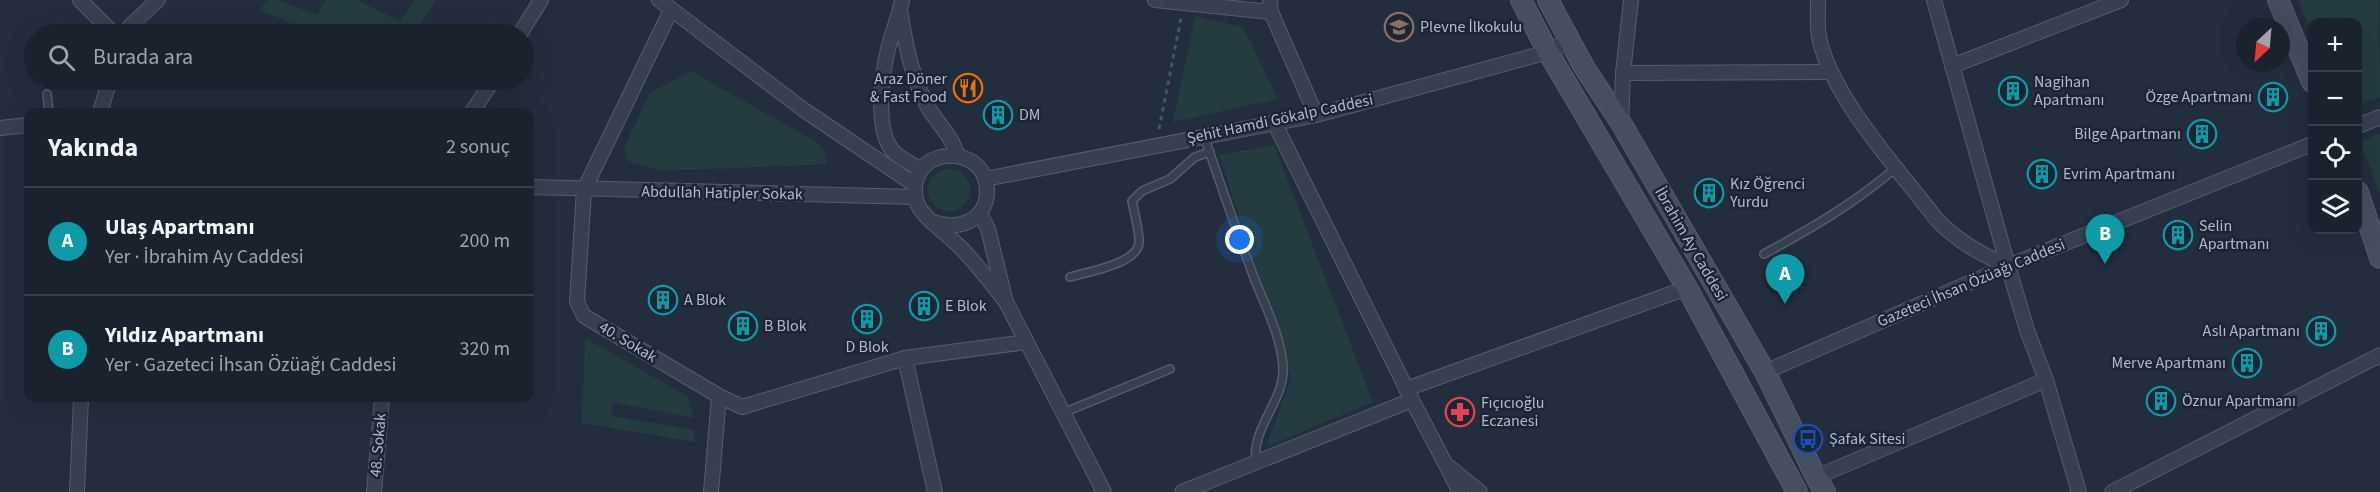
<!DOCTYPE html>
<html lang="tr">
<head>
<meta charset="utf-8">
<style>
	:root { --surface:#1a222e; --page:#232a36; --text:#f1f3f6; --muted:#9fa4aa; --line:#383f4a; --accent:#2563eb }
	body { margin:0; font-family:"Source Sans 3",sans-serif; background:var(--page); color:var(--text) }
	.controls { position:absolute; right:18px; top:18px; display:grid; overflow:hidden; border-radius:12px; box-shadow:0 6px 24px #0002 }
	.controls button { width:54px; height:54px; display:grid; place-items:center; padding:0; border:0; border-bottom:2px solid var(--line); background:var(--surface); color:var(--text); font:30px sans-serif }
	.compass { position:absolute; left:2236px; top:18px; width:54px; height:54px; border-radius:50%; background:var(--surface); box-shadow:0 6px 24px #0002; rotate:206deg }
	.you { position:absolute; left:1240px; top:240px; width:21px; height:21px; margin:-15px; border:4px solid #fff; border-radius:50%; background:#1a73e8; box-shadow:0 0 0 9px #1a73e833 }
	.badge { display:grid; place-items:center; width:39px; height:39px; border-radius:50%; background:var(--accent); color:#fff; font-size:20px; font-weight:700 }
	.pin { position:absolute; translate:-50% -50px; filter:drop-shadow(0 2px 3px #0008) }
	.pin::after { content:''; position:absolute; top:32px; width:21px; height:18px; background:inherit; clip-path:polygon(0 0,100% 0,50% 100%) }
	.list { margin:0; padding:0; list-style:none }
	h2 { display:flex; justify-content:space-between; align-items:center; height:78px; margin:0; padding:0 24px; font-size:26px }
	h2 small { font-size:20px; font-weight:400; color:var(--muted) }
	.list li { display:grid; grid-template-columns:39px 1fr auto; gap:18px; align-items:center; box-sizing:border-box; height:108px; padding:0 24px; border-top:2px solid var(--line) }
	.list b { display:block; font-size:22px; white-space:nowrap }
	.list p { margin:0; font-size:20px; white-space:nowrap; color:var(--muted) }
	.list em { font-size:20px; font-style:normal; color:var(--muted) }
	.icon { flex:none; width:33px; height:33px; fill:none; stroke:currentColor; stroke-width:2; stroke-linecap:round; stroke-linejoin:round }
	.map { position:relative; flex:none; width:2380px; height:492px; overflow:hidden }
	.search { position:absolute; background:var(--surface); box-shadow:0 6px 24px #0002; left:24px; top:24px; width:510px; height:66px; display:flex; align-items:center; gap:15px; box-sizing:border-box; padding:0 21px; border-radius:33px; color:var(--muted); font-size:22px }
	.panel { position:absolute; background:var(--surface); box-shadow:0 6px 24px #0002; left:24px; top:108px; width:510px; height:294px; border-radius:12px }
	.map>svg:first-child { display:block }
</style>
</head>
<body>
<div class="map">
<svg width="2380" height="492" viewBox="0 0 2380 492">
	<rect width="100%" height="100%" fill="#222e3e"/>
	<!-- green -->
	<g fill="#243c3f">
		<path d="M268,0H278L317,15L326,0H357L400,21L415,0H436L417,29L410,25L403,34H317L259,10Z"/>
		<path d="M2299,0H2379L2380,97L2358,106V22H2312V36Z"/>
		<path d="M1195,17L1243,27L1278,99L1173,122Z"/>
		<path d="M691,71L818,143L825,153L827,164L660,171L628,161L624,148L650,93Z"/>
		<path d="M2380,133V193L2360,142Z"/>
		<path d="M1274,145L1373,402L1266,447L1291,378L1219,155Z"/>
		<circle cx="949" cy="190" r="21"/>
		<path d="M585,338L687,396L694,418L613,402L611,416L694,430L695,442L582,423Z"/>
	</g>
	<g fill="none" stroke-linecap="round" stroke-linejoin="round">
		<!-- service casing -->
		<g stroke="#545e6c" stroke-width="10">
			<g id="service">
				<path d="M47,94L49,112"/>
				<path d="M1204,136C1220,183 1236,229 1253,275C1264,304 1281,335 1283,367C1285,401 1251,427 1256,462"/>
				<path d="M1764,254C1812,228 1855,203 1897,167"/>
				<path d="M1070,277C1087,272 1137,264 1139,243C1140,233 1134,212 1132,201L1142,191L1170,179L1195,157L1210,152"/>
				<path d="M1063,413L1170,369"/>
			</g>
		</g>
		<!-- minor casing -->
		<g stroke="#545e6c" stroke-width="16">
			<g id="minor">
				<path d="M80,0L114,34"/>
				<path d="M659,0L804,110L915,185"/>
				<path d="M902,0C899,17 892,32 888,49C882,74 874,132 894,152C900,159 913,164 921,170"/>
				<path d="M1155,0L1271,12"/>
				<path d="M1270,0L1271,12L1316,115"/>
				<path d="M1818,0C1818,12 1817,26 1819,37C1831,97 1900,171 1937,220C1958,241 1980,254 2008,266L2027,330L2046,380L2079,492"/>
				<path d="M1934,0L2008,266"/>
				<path d="M671,10L584,190L577,302L584,316L719,396"/>
				<path d="M901,15C906,48 912,77 928,107C937,123 953,137 957,155"/>
				<path d="M125,34L131,25L158,0"/>
				<path d="M520,34L541,0"/>
				<path d="M1952,66L2121,0"/>
				<path d="M1623,73L1831,72"/>
				<path d="M100,112L110,80"/>
				<path d="M472,112L493,80"/>
				<path d="M1274,122L1412,400L1460,492"/>
				<path d="M1621,123L1623,73L1631,0"/>
				<path d="M2358,126L2380,117"/>
				<path d="M0,128L28,125"/>
				<path d="M985,179L1316,115L1548,52L1570,40"/>
				<path d="M530,187L915,197"/>
				<path d="M980,213L988,229L1006,302L1104,492"/>
				<path d="M931,221C955,232 987,222 987,191C987,144 914,144 915,191C915,200 918,208 925,215C935,226 948,235 959,246C976,263 991,283 1006,302"/>
				<path d="M905,358L935,492"/>
				<path d="M1765,372L2008,266L2312,144"/>
				<path d="M1406,389L1687,288"/>
				<path d="M1449,467L1480,492"/>
				<path d="M1816,477L2046,380"/>
				<path d="M77,492L81,398"/>
				<path d="M374,492L382,398"/>
				<path d="M711,492L719,396L742,407L905,358L1026,342"/>
				<path d="M1182,492L1412,400"/>
				<path d="M2112,492L2380,355"/>
			</g>
		</g>
		<!-- secondary casing -->
		<g stroke="#545e6c" stroke-width="22">
			<g id="secondary">
				<path d="M1521,0L1548,52L1687,288L1797,492"/>
				<path d="M1548,0L1584,67L1621,123L1765,372L1816,477L1825,492"/>
				<path d="M2278,0L2312,82"/>
				<path d="M2358,192L2380,258"/>
			</g>
		</g>
		<!-- path -->
		<path stroke="#42595c" stroke-width="3" stroke-dasharray="4.5 4.5" stroke-linecap="butt" d="M1159,129L1181,18"/>
		<!-- service -->
		<use href="#service" stroke="#36404e" stroke-width="7"/>
		<!-- minor -->
		<use href="#minor" stroke="#36404e" stroke-width="14"/>
		<!-- secondary -->
		<use href="#secondary" stroke="#444f61" stroke-width="20"/>
	</g>
	<!-- icons -->
	<defs>
		<g id="school-ring" transform="scale(1.5)"><circle r="9.5" fill="#1b2533" stroke="#8d6e63" stroke-width="1.5"/><path d="M0-5L7-2L0 1L-7-2ZM-4 1L0 2.5L4 1V4Q0 6-4 4Z" fill="#8d6e63"/></g>
		<g id="restaurant-ring" transform="scale(1.5)"><circle r="9.5" fill="#1b2533" stroke="#e8710a" stroke-width="1.5"/><path d="M-5-6h1v4h1v-4h1v4h1v-4h1v5L-1.5 .5V6h-2V.5L-5-1ZM5-6V6H3V1.5H1.5Q1.5-4 5-6Z" fill="#e8710a"/></g>
		<g id="building-ring" transform="scale(1.5)"><circle r="9.5" fill="#1b2533" stroke="#0f9aa8" stroke-width="1.5"/><path d="M-4-6H4V6H1V3H-1V6H-4ZM-2.5-4.3h1.7v1.8h-1.7ZM.8-4.3h1.7v1.8H.8ZM-2.5-1h1.7V.8h-1.7ZM.8-1h1.7V.8H.8Z" fill="#0f9aa8"/></g>
		<g id="pharmacy-ring" transform="scale(1.5)"><circle r="9.5" fill="#1b2533" stroke="#e0444e" stroke-width="1.5"/><path d="M-2-6h4v4h4v4h-4v4h-4v-4h-4v-4h4Z" fill="#e0444e"/></g>
		<g id="bus-ring" transform="scale(1.5)"><circle r="9.5" fill="#1b2533" stroke="#1a4fb4" stroke-width="1.5"/><path d="M-5-6H5V4H4V6H2V4H-2V6H-4V4H-5ZM-3.5-4V0h7V-4ZM-3.5 1.2v1.5H-2V1.2ZM2 1.2v1.5H3.5V1.2Z" fill="#1a4fb4"/></g>
	</defs>
	<g fill-rule="evenodd">
		<use href="#school-ring" x="1399" y="27"/>
		<use href="#restaurant-ring" x="968" y="88"/>
		<use href="#building-ring" x="2013" y="91"/>
		<use href="#building-ring" x="2273" y="97"/>
		<use href="#building-ring" x="998" y="115"/>
		<use href="#building-ring" x="2202" y="134"/>
		<use href="#building-ring" x="2042" y="174"/>
		<use href="#building-ring" x="1709" y="193"/>
		<use href="#building-ring" x="2178" y="235"/>
		<use href="#building-ring" x="663" y="300"/>
		<use href="#building-ring" x="924" y="306"/>
		<use href="#building-ring" x="867" y="319"/>
		<use href="#building-ring" x="743" y="326"/>
		<use href="#building-ring" x="2321" y="331"/>
		<use href="#building-ring" x="2247" y="363"/>
		<use href="#building-ring" x="2161" y="401"/>
		<use href="#pharmacy-ring" x="1460" y="412"/>
		<use href="#bus-ring" x="1808" y="439"/>
	</g>
	<g text-anchor="middle" dominant-baseline="central" stroke-width="5" stroke-linejoin="round" paint-order="stroke">
		<!-- poi labels -->
		<g font-size="16" fill="#b2bbc9" stroke="#1b2533" text-anchor="start">
			<text x="1420" y="27">Plevne İlkokulu</text>
			<text x="947" y="79" text-anchor="end">Araz Döner<tspan x="947" dy="18">&amp; Fast Food</tspan></text>
			<text x="2034" y="82">Nagihan<tspan x="2034" dy="18">Apartmanı</tspan></text>
			<text x="2252" y="97" text-anchor="end">Özge Apartmanı</text>
			<text x="1019" y="115">DM</text>
			<text x="2181" y="134" text-anchor="end">Bilge Apartmanı</text>
			<text x="2063" y="174">Evrim Apartmanı</text>
			<text x="1730" y="184">Kız Öğrenci<tspan x="1730" dy="18">Yurdu</tspan></text>
			<text x="2199" y="226">Selin<tspan x="2199" dy="18">Apartmanı</tspan></text>
			<text x="684" y="300">A Blok</text>
			<text x="945" y="306">E Blok</text>
			<text x="764" y="326">B Blok</text>
			<text x="2300" y="331" text-anchor="end">Aslı Apartmanı</text>
			<text x="867" y="347" text-anchor="middle">D Blok</text>
			<text x="2226" y="363" text-anchor="end">Merve Apartmanı</text>
			<text x="2182" y="401">Öznur Apartmanı</text>
			<text x="1481" y="403">Fıçıcıoğlu<tspan x="1481" dy="18">Eczanesi</tspan></text>
			<text x="1829" y="439">Şafak Sitesi</text>
		</g>
		<!-- street labels -->
		<g font-size="16" fill="#b2bbc9" stroke="#1b2533">
			<text transform="translate(1280 119) rotate(-12)">Şehit Hamdi Gökalp Caddesi</text>
			<text transform="translate(722 193) rotate(1)">Abdullah Hatipler Sokak</text>
			<text transform="translate(1691 244) rotate(60)">İbrahim Ay Caddesi</text>
			<text transform="translate(1971 283) rotate(-23)">Gazeteci İhsan Özüağı Caddesi</text>
			<text transform="translate(628 342) rotate(31)">40. Sokak</text>
			<text transform="translate(378 445) rotate(-85)">48. Sokak</text>
		</g>
	</g>
</svg>
<div class="controls">
<button>+</button>
<button>−</button>
<button><svg class="icon" aria-label="locate" viewBox="0 0 24 24"><circle cx="12" cy="12" r="6"/><path d="M12 2v4M12 18v4M2 12h4M18 12h4"/></svg></button>
<button><svg class="icon" aria-label="layers" viewBox="0 0 24 24"><path d="M12 4l9 5-9 5-9-5zM3 14l9 5 9-5"/></svg></button>
</div>
<svg class="compass" viewBox="-18 -18 36 36"><path d="M0-13l5 13h-10z" fill="#e53935"/><path d="M0 13l5-13h-10z" fill="#9fa4aa"/></svg>
<div class="you"></div>
<div class="pin badge" style="left:1785px;top:304px;background:#0f9aa8">A</div>
<div class="pin badge" style="left:2105px;top:264px;background:#0f9aa8">B</div>
<div class="search"><svg class="icon" aria-label="search" viewBox="0 0 24 24"><circle cx="10" cy="10" r="6"/><path d="M15 15l6 6"/></svg>Burada ara</div>
<section class="panel">
<h2>Yakında<small>2 sonuç</small></h2>
<ul class="list">
<li><span class="badge" style="background:#0f9aa8">A</span><div><b>Ulaş Apartmanı</b><p>Yer · İbrahim Ay Caddesi</p></div><em>200 m</em></li>
<li><span class="badge" style="background:#0f9aa8">B</span><div><b>Yıldız Apartmanı</b><p>Yer · Gazeteci İhsan Özüağı Caddesi</p></div><em>320 m</em></li>
</ul>
</section>
</div>
</body>
</html>
